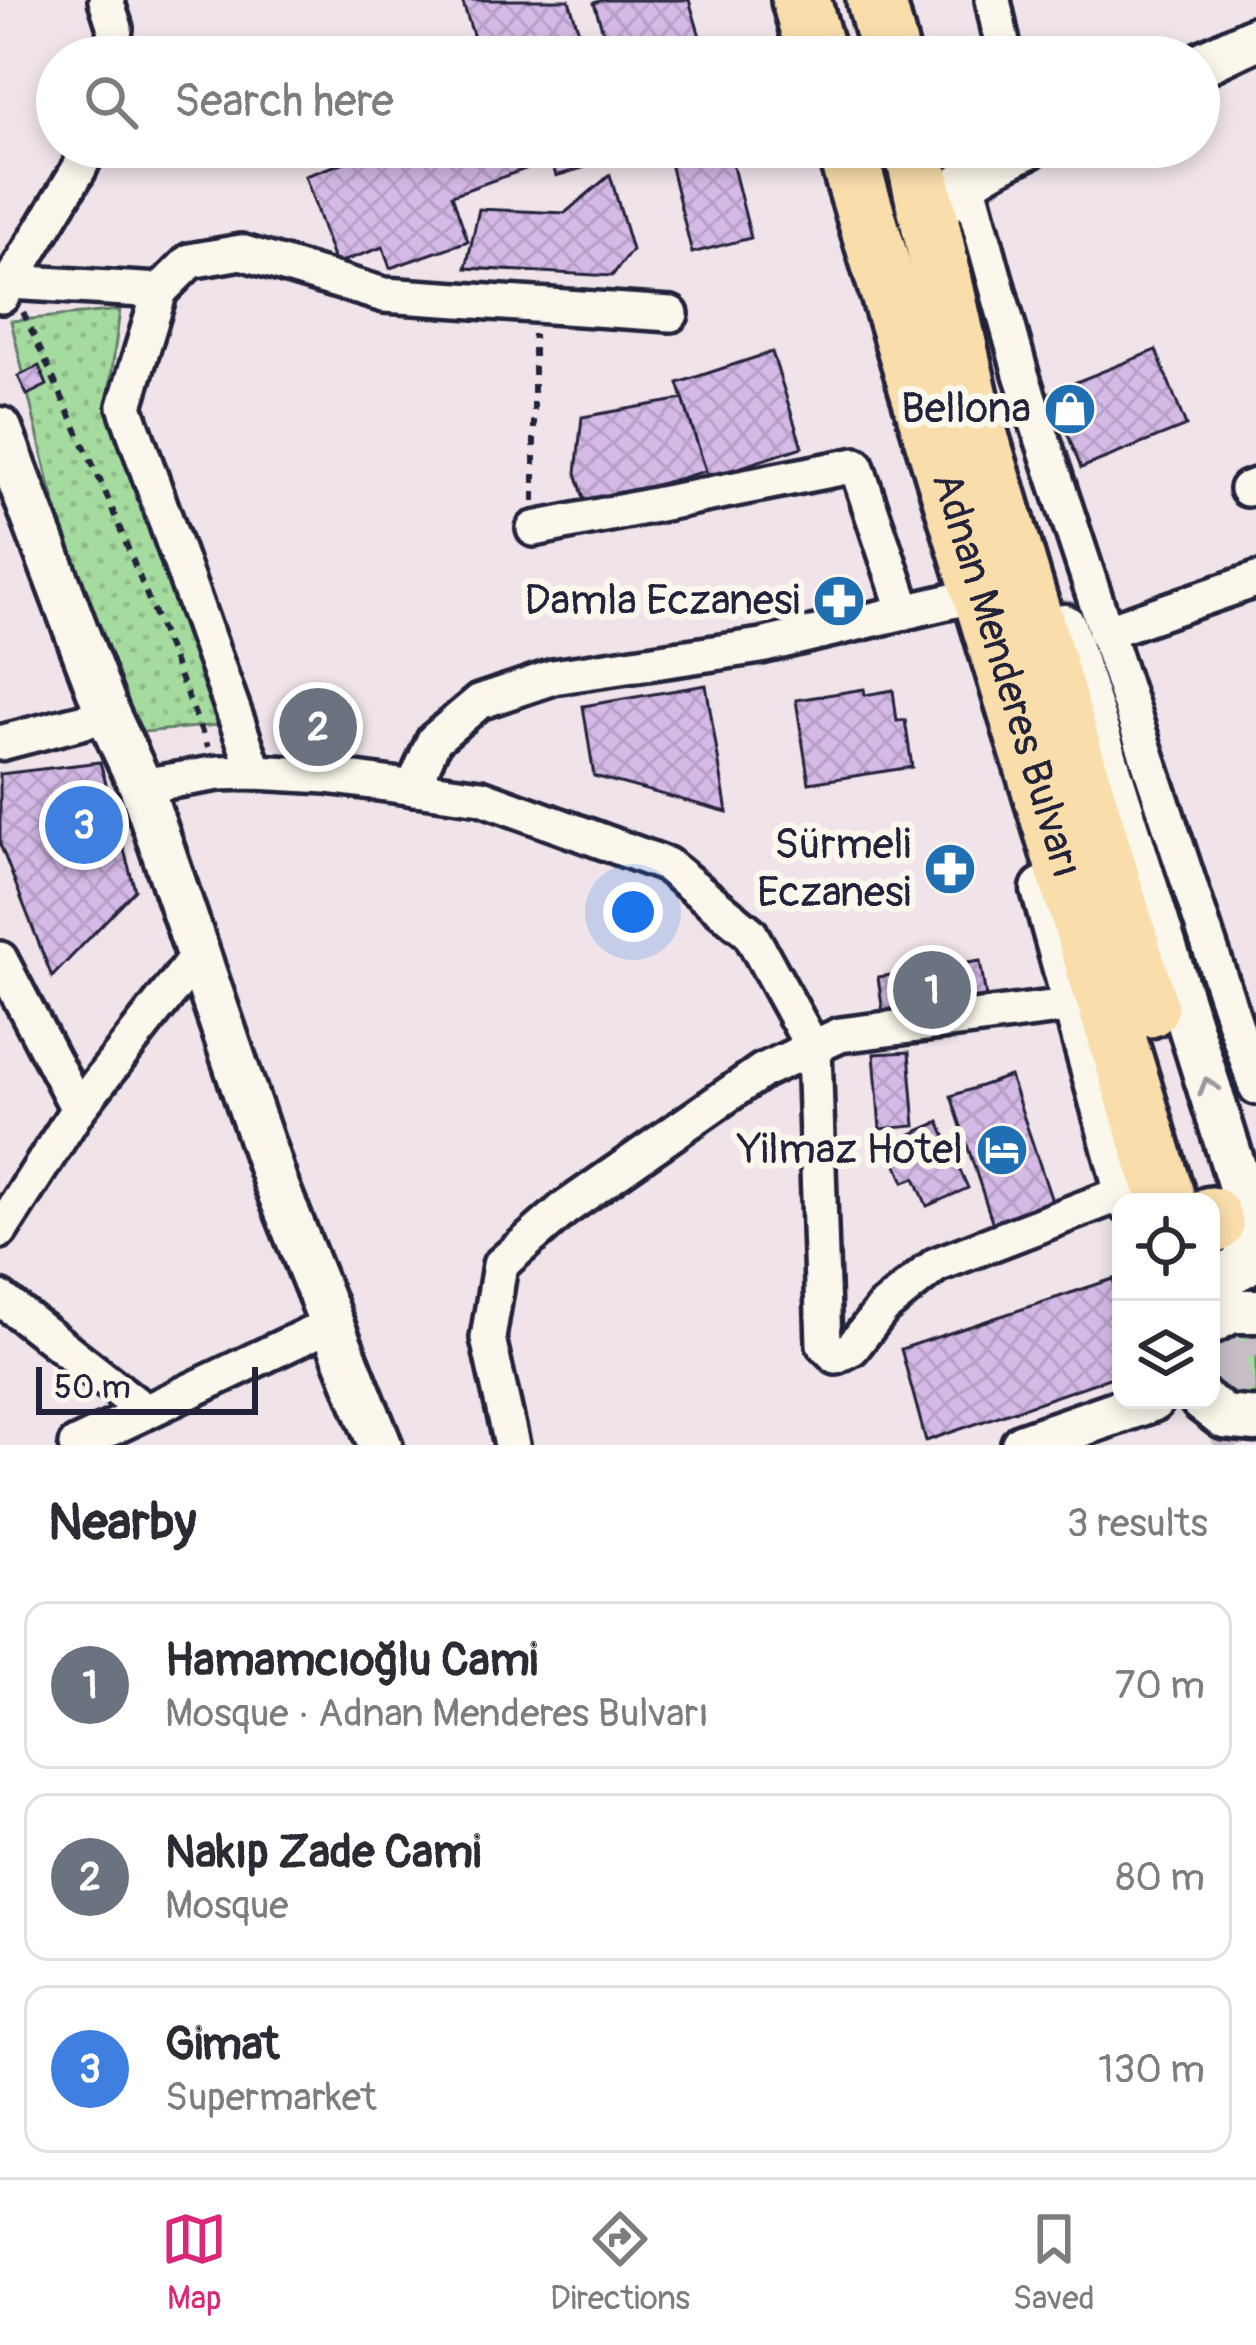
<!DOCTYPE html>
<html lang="en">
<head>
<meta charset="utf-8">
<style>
	:root { --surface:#fff; --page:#f7f7f7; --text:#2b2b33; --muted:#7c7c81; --line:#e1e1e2; --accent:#db2777 }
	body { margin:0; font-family:Pangolin,sans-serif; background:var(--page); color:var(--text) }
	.controls { position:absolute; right:36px; bottom:36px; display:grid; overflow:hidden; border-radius:24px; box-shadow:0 6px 18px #0003 }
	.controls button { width:108px; height:108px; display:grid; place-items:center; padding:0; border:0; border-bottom:3px solid var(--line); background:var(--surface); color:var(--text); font:60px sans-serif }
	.scale { position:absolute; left:36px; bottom:30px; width:222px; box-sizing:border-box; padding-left:12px; border:6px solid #22223b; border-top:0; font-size:33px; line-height:42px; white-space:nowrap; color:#22223b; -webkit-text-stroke:9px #fbf7ec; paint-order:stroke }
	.you { position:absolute; left:633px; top:912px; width:42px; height:42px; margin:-30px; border:9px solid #fff; border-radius:50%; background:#1a73e8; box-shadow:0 0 0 18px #1a73e833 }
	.badge { display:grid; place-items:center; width:78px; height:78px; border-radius:50%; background:var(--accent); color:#fff; font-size:39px; font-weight:700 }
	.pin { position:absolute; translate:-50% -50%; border:6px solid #fff; box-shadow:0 3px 12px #0006 }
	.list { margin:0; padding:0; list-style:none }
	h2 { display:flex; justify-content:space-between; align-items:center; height:156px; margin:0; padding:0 48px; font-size:51px }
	h2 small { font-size:39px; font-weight:400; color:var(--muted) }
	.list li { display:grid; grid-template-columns:78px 1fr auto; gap:36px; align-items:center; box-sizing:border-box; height:168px; margin:0 24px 24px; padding:0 24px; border:3px solid var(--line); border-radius:24px }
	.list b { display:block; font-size:45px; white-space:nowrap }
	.list p { margin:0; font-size:39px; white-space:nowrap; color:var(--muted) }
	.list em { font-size:39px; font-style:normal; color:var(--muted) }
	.icon { flex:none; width:66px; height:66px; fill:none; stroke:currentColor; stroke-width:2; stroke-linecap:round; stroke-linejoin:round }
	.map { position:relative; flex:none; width:1256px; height:1445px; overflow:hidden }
	.search { position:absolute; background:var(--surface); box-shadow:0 6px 18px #0003; left:36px; right:36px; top:36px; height:132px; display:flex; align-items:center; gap:30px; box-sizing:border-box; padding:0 42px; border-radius:66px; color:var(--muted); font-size:45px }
	.sheet { height:732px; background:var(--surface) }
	nav { display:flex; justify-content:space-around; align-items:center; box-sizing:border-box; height:168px; border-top:3px solid var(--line); background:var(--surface); font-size:33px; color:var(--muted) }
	nav a { display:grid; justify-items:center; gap:6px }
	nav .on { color:var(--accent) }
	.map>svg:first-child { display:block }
</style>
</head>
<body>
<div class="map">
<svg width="1256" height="1445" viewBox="0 0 1256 1445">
	<defs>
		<pattern id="park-dots" width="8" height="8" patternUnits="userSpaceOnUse" patternTransform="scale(3)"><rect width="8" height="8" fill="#a5db9e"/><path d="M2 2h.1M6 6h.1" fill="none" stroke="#8ebc89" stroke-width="1.8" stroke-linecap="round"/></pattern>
		<pattern id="building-cross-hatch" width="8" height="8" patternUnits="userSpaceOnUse" patternTransform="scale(3)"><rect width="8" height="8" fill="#d5b9e6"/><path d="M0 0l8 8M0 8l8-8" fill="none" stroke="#b79fc6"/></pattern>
	</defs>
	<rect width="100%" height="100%" fill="#f0e4ea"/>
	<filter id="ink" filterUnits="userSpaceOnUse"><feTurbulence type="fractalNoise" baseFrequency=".00833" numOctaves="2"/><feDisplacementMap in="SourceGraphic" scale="24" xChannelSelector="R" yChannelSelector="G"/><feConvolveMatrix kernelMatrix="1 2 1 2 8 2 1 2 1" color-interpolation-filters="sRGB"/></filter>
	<g filter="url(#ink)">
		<!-- green -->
		<path fill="#a5db9e" stroke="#647e6c" stroke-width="3" d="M1237,1335L1256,1337V1394C1213,1404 1197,1355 1237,1335Z"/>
		<!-- park -->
		<path fill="url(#park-dots)" stroke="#647e6c" stroke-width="3" d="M120,310L107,408L230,724L133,733L84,600L50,487L11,321Z"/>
		<!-- building -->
		<g fill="url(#building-cross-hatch)" stroke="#22223b" stroke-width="3">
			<path d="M462,0H569L586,54L480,57Z"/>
			<path d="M603,0H689L705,53L692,57H611L594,3Z"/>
			<path d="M388,147H536L542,163L452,195L468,241L390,268L383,247L335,264L305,176Z"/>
			<path d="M547,147H624L626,155L556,176Z"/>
			<path d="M666,147H728L751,238L692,253Z"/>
			<path d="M610,175L632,250L612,276L466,268L479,209L565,213Z"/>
			<path d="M1156,350L1186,426L1081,468L1051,392Z"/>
			<path d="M772,352L802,447L708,478L678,383Z"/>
			<path d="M39,366L47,385L27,395L18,376Z"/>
			<path d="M683,399L706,471L638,490L639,497L588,511L576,473L582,417Z"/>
			<path d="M706,685L727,812L594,776L583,706Z"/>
			<path d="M864,689L865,695L893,690L897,721L905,720L912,767L809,783L796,700Z"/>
			<path d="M345,699L351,748L292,755L286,706Z"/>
			<path d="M100,762L135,890L52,977L0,844V774Z"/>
			<path d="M980,961L987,1003L884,1020L878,977Z"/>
			<path d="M909,1052L915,1126L880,1129L874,1054Z"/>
			<path d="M1010,1076L1053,1204L993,1224L951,1096Z"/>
			<path d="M939,1122L968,1188L927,1206L915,1178L904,1182L888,1144Z"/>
			<path d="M1113,1279L1121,1306V1374L926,1441L901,1349Z"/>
		</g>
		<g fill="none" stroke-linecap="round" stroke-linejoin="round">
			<!-- trunk-tunnel -->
			<g stroke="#c7bdc7" stroke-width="57" stroke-dasharray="57 28" stroke-linecap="butt">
				<path d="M1224,1257L1256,1356"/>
				<path d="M1211,1343L1243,1445"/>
			</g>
			<!-- minor casing -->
			<g stroke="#22223b" stroke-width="42">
				<g id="minor">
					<path d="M106,0L115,28L112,57"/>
					<path d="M993,0L1005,57"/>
					<path d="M968,182L1021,374L1256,1087"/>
					<path d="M9,282L160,291L190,261L241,252L384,295L671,314"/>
					<path d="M160,291L125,406L255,772"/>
					<path d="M2,296L79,169L89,147"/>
					<path d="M1247,489L1256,486"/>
					<path d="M534,529L856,465L905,612"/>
					<path d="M1105,632L1256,580"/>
					<path d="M0,743L108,715"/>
					<path d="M141,786L219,773L255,772L327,776L481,797L667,865L750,933L814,1050L824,1344L836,1356L852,1348L883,1308L936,1265L1126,1192"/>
					<path d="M413,788L434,740L479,702L553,677L761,646L964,598"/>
					<path d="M0,959L78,1109"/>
					<path d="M0,1231L78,1109L196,958"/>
					<path d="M0,1298L146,1412"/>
					<path d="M76,1445L333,1323"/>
					<path d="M512,1445L488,1338L500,1265L564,1209L762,1071L840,1035L1075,1005"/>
				</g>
			</g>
			<!-- tertiary casing -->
			<g stroke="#22223b" stroke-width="51">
				<g id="tertiary">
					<path d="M1199,65L1256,38"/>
					<path d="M931,228C941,189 993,163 1028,147"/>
					<path d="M0,429L108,715L141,786L276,1184L380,1445"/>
					<path d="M1064,626L1256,1237"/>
					<path d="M1043,889L1129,1202"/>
					<path d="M1211,1283L1243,1266L1254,1229"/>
					<path d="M1211,1322L1232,1311H1256"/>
					<path d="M1202,1400L1224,1417L1256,1420"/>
					<path d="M1023,1445L1152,1400"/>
				</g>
			</g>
			<!-- trunk casing -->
			<g stroke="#22223b" stroke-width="66">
				<g id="trunk">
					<path d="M801,0L817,57"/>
					<path d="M876,0L891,57"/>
					<path id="s1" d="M845,147L1167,1202"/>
					<path d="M913,147L974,419L1149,1008"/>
					<path d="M1211,1216L1214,1224"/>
				</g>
			</g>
			<!-- path -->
			<g stroke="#22223b" stroke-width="6" stroke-dasharray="9 9" stroke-linecap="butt">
				<path d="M23,312L104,489L208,747"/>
				<path d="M534,501V334"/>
			</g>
			<!-- minor -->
			<use href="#minor" stroke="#fbf7ec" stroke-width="33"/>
			<!-- tertiary -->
			<use href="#tertiary" stroke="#fbf7ec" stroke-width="42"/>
			<!-- trunk -->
			<use href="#trunk" stroke="#f9ddab" stroke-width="57"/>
		</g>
		<!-- one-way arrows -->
		<defs><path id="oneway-chevron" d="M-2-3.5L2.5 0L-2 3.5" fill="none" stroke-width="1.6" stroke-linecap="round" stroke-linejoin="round" transform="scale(3)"/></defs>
		<use stroke="#99979c" href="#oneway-chevron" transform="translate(1208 1086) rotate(-107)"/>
	</g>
	<!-- icons -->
	<defs>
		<g id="shop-disc" transform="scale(2.7)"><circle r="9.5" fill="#1f6fb2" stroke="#fbf7ec"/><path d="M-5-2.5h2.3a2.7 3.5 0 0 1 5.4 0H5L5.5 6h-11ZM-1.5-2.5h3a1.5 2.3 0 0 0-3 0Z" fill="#fff"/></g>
		<g id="pharmacy-disc" transform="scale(2.7)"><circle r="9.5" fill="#1f6fb2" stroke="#fbf7ec"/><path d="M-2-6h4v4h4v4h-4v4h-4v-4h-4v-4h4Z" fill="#fff"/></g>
		<g id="hotel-disc" transform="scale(2.7)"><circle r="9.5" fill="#1f6fb2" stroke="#fbf7ec"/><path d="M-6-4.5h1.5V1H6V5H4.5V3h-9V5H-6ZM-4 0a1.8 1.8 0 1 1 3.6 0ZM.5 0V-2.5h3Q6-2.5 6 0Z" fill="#fff"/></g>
	</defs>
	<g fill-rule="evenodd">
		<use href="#shop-disc" x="1070" y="409"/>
		<use href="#pharmacy-disc" x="839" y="601"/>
		<use href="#pharmacy-disc" x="950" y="869"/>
		<use href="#hotel-disc" x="1002" y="1150"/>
	</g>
	<g text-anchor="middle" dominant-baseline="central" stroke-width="12" stroke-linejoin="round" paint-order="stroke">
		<!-- poi labels -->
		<g font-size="42" fill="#22223b" stroke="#fbf7ec" text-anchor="end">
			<text x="1031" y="409">Bellona</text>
			<text x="800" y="601">Damla Eczanesi</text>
			<text x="911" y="845">Sürmeli<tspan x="911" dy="48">Eczanesi</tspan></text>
			<text x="963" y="1150">Yilmaz Hotel</text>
		</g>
		<!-- street labels -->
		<g font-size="42" fill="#22223b" stroke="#fbf7ec">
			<text stroke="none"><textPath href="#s1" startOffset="552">Adnan Menderes Bulvarı</textPath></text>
		</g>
	</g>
</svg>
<div class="controls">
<button><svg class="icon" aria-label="locate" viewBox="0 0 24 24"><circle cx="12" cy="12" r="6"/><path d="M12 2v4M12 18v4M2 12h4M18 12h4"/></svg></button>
<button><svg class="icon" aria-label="layers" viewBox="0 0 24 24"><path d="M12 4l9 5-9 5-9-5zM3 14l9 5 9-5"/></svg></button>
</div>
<div class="scale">50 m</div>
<div class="you"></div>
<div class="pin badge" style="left:932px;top:990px;background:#6b7280">1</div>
<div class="pin badge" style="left:318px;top:727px;background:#6b7280">2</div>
<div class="pin badge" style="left:84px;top:825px;background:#3f7fe0">3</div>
<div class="search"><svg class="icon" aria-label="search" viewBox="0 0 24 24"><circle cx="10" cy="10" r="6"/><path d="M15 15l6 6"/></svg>Search here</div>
</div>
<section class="sheet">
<h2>Nearby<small>3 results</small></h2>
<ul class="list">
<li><span class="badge" style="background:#6b7280">1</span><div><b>Hamamcıoğlu Cami</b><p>Mosque · Adnan Menderes Bulvarı</p></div><em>70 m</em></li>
<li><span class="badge" style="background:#6b7280">2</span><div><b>Nakıp Zade Cami</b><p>Mosque</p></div><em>80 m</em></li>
<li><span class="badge" style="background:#3f7fe0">3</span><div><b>Gimat</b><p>Supermarket</p></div><em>130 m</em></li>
</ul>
</section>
<nav>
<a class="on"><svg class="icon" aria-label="map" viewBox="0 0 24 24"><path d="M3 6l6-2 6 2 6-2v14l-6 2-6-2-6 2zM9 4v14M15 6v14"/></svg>Map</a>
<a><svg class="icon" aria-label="directions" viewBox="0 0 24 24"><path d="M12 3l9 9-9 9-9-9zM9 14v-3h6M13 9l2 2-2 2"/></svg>Directions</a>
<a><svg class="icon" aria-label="saved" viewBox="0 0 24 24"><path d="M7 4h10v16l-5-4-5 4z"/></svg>Saved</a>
</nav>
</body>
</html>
